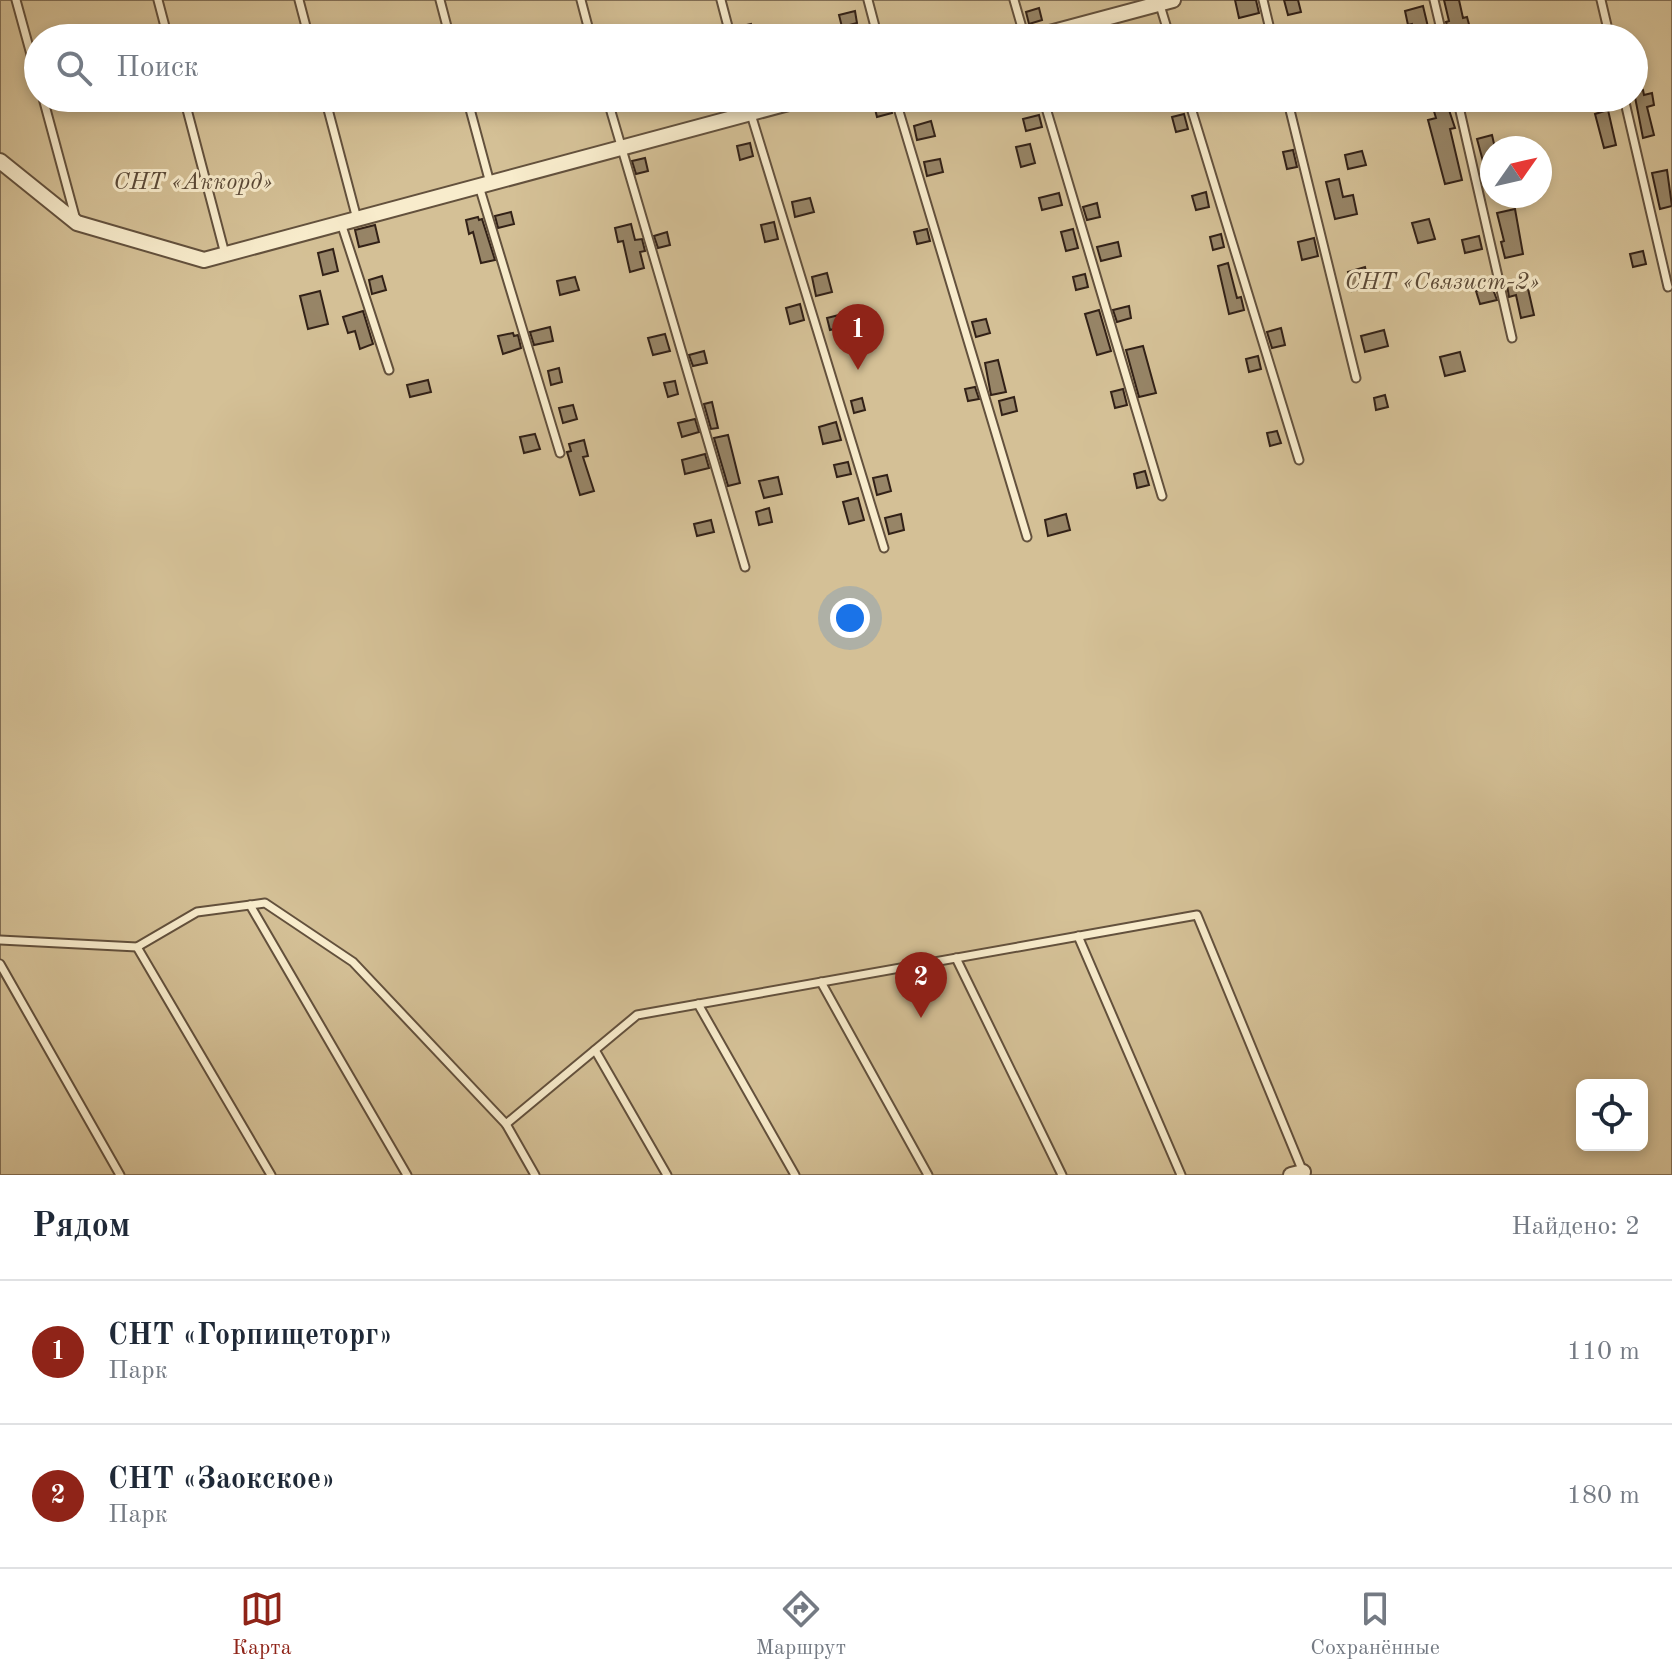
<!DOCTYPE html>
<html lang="ru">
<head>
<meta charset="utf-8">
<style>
	:root { --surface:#fff; --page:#f2f2f3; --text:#1f2937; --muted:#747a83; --line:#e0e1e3; --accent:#8f2418 }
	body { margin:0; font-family:"Old Standard TT",serif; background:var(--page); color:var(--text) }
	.controls { position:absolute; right:24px; bottom:24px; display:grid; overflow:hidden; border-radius:12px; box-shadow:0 4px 12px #0003 }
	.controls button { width:72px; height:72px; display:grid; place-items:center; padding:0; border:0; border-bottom:2px solid var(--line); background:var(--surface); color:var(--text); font:40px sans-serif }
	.compass { position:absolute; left:1480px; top:136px; width:72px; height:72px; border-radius:50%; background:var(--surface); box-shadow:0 4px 12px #0003; rotate:56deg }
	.you { position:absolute; left:850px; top:618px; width:28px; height:28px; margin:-20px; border:6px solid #fff; border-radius:50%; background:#1a73e8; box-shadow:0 0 0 12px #1a73e833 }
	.badge { display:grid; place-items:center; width:52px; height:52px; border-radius:50%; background:var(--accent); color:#fff; font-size:26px; font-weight:700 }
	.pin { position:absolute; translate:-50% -66px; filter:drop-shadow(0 2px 4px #0008) }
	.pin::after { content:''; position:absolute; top:42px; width:28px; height:24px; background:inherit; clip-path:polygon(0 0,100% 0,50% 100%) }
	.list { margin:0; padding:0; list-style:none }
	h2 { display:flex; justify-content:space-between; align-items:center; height:104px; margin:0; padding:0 32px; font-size:34px }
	h2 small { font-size:26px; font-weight:400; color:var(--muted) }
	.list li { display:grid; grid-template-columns:52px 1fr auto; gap:24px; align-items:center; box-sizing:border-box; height:144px; padding:0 32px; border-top:2px solid var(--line) }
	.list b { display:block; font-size:30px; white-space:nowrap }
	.list p { margin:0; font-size:26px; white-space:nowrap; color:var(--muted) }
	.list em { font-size:26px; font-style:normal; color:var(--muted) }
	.icon { flex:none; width:44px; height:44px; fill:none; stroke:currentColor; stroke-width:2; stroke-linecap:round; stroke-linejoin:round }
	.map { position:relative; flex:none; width:1672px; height:1175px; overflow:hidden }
	.search { position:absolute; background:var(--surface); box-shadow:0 4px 12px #0003; left:24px; right:24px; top:24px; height:88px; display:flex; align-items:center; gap:20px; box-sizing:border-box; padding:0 28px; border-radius:44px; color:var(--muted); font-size:30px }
	.sheet { height:392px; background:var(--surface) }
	nav { display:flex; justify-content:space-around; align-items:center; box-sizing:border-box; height:112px; border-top:2px solid var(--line); background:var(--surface); font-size:22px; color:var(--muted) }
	nav a { display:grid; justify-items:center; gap:4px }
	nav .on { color:var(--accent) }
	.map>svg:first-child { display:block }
</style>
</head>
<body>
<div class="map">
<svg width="1672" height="1175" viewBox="0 0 1672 1175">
	<rect width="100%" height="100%" fill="#f5e1b0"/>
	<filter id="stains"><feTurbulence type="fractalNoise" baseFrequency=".0025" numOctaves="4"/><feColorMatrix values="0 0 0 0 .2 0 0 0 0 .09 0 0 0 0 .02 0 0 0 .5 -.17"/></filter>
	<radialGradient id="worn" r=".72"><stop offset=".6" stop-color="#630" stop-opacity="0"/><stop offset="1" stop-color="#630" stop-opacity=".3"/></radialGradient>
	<!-- green -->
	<path fill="#d4c096" stroke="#837056" stroke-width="2" fill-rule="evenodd" d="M0,0H1672V1175H0ZM38,38H1634V98H38ZM1492,148H1540V196H1492ZM1582,1085H1642V1145H1582Z"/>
	<!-- building -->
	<g fill="#978567" stroke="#322117" stroke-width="2">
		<path d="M1235,0H1256L1259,13L1239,18Z"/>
		<path d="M1284,0H1298L1301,12L1288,15Z"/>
		<path d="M1444,0H1459L1463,18L1467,17L1470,28L1449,33L1446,22L1449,21Z"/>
		<path d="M1423,6L1428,27L1433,25L1436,37L1400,38L1399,34L1414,30L1412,24L1408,25L1405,11Z"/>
		<path d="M1039,8L1042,20L1029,24L1026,12Z"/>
		<path d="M855,11L857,23L842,27L839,15Z"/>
		<path d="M751,24L754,38H741L738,27Z"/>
		<path d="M1643,90L1644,95L1652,93L1654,105L1647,107L1654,135L1643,138L1634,92Z"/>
		<path d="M888,98L892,113L877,117L873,101Z"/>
		<path d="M1445,98L1455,128L1450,129L1462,180L1445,184L1428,120L1436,118L1431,101Z"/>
		<path d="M1608,110L1616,145L1604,148L1595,114Z"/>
		<path d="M1184,114L1188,129L1176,132L1172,117Z"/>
		<path d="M1039,115L1042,127L1026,131L1023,119Z"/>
		<path d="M931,121L935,136L917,140L914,126Z"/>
		<path d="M1492,135L1495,148H1492V179L1488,180L1477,139Z"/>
		<path d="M750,143L753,156L740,160L737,146Z"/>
		<path d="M1030,144L1035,163L1021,167L1016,147Z"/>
		<path d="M1293,150L1297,167L1287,169L1283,152Z"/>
		<path d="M1362,151L1366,165L1348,169L1345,155Z"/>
		<path d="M645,158L648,171L636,174L632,161Z"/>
		<path d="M940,159L943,172L927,176L924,162Z"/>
		<path d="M1667,170L1672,206L1660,209L1652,173Z"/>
		<path d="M1339,179L1343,197L1353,195L1357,214L1335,219L1326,182Z"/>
		<path d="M1206,192L1209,207L1196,210L1192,196Z"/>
		<path d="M1059,193L1062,205L1042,210L1039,198Z"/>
		<path d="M810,198L814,212L795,217L792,202Z"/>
		<path d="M1097,203L1100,217L1087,220L1083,207Z"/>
		<path d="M1515,209L1523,254L1505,258L1501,242L1504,241L1497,213Z"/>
		<path d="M511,212L514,224L498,228L495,216Z"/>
		<path d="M478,217L479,220L482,219L495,260L481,263L473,232L469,234L466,220Z"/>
		<path d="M1429,219L1435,239L1418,243L1412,223Z"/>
		<path d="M774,222L778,239L765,242L761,225Z"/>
		<path d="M631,224L635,240L642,239L645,251L640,252L644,268L630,272L623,241L618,242L615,228Z"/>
		<path d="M375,225L379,242L359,247L355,230Z"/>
		<path d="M927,229L930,241L917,244L914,232Z"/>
		<path d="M1073,229L1078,248L1066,251L1061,232Z"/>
		<path d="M667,232L670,245L658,248L654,236Z"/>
		<path d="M1221,234L1224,247L1213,250L1210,237Z"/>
		<path d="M1479,236L1482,249L1465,253L1462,240Z"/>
		<path d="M1314,238L1318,256L1302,260L1298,242Z"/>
		<path d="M1118,242L1121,256L1101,261L1097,247Z"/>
		<path d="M333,249L338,271L323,275L318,253Z"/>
		<path d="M1643,251L1646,264L1633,267L1630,254Z"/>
		<path d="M1228,263L1237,298L1241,297L1244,310L1229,314L1218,266Z"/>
		<path d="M1365,267L1369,286L1352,291L1348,272Z"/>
		<path d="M827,273L832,292L816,296L812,277Z"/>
		<path d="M1085,274L1088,287L1076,290L1073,277Z"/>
		<path d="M382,276L386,290L372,294L369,280Z"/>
		<path d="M575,277L579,290L560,295L557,281Z"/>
		<path d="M1526,280L1534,315L1521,318L1516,295L1509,297L1507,285Z"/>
		<path d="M1492,287L1497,300L1480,304L1476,291Z"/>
		<path d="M320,291L328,324L308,329L300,296Z"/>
		<path d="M800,304L804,320L790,324L786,308Z"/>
		<path d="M1129,306L1131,318L1117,322L1113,310Z"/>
		<path d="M1099,310L1111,351L1097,355L1085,314Z"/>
		<path d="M363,311L373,344L360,349L355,331L348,333L343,317Z"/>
		<path d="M839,315L842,327L830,330L827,318Z"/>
		<path d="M986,319L990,333L976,337L972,322Z"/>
		<path d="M550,327L553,341L534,345L530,332Z"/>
		<path d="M1281,328L1285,345L1272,348L1267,332Z"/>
		<path d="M1384,330L1388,346L1365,352L1361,336Z"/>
		<path d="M513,333L514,336L518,335L521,348L503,354L498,336Z"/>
		<path d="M665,334L670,351L653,355L648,338Z"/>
		<path d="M1143,346L1156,393L1139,397L1126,350Z"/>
		<path d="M704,351L707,363L693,366L689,355Z"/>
		<path d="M1460,352L1465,371L1445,376L1440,357Z"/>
		<path d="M1258,356L1261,369L1249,372L1246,359Z"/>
		<path d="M998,360L1006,392L991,395L985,363Z"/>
		<path d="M559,368L562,382L551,385L548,371Z"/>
		<path d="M428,380L431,392L410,397L407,385Z"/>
		<path d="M675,381L678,394L668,397L664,383Z"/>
		<path d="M975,387L979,399L968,401L965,389Z"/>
		<path d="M1123,389L1127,405L1115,408L1111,392Z"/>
		<path d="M1385,395L1388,407L1376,410L1374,398Z"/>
		<path d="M1014,397L1017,411L1002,415L999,401Z"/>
		<path d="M862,398L865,410L854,413L851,401Z"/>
		<path d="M712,402L718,428L711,429L704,404Z"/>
		<path d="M573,405L577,419L563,423L559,408Z"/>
		<path d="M695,419L699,432L682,437L678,423Z"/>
		<path d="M836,422L841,440L823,444L819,427Z"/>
		<path d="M1277,431L1281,443L1270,446L1267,433Z"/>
		<path d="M535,434L540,449L524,453L520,437Z"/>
		<path d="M728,435L740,483L728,486L714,438Z"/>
		<path d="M584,440L588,456L583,457L594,491L580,495L567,452L571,451L569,444Z"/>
		<path d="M705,454L709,468L685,474L682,460Z"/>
		<path d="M848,462L851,474L837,477L834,465Z"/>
		<path d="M1145,471L1149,485L1137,488L1134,474Z"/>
		<path d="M887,475L891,491L877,495L873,478Z"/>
		<path d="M778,477L782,494L764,498L759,481Z"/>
		<path d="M858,498L864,520L849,524L843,502Z"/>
		<path d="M769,508L772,522L759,525L756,512Z"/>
		<path d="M901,514L904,530L889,534L885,518Z"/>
		<path d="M1066,514L1070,530L1048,536L1045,520Z"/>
		<path d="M711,520L714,532L697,536L694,524Z"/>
	</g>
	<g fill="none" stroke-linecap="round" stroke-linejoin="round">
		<!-- lane casing -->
		<g stroke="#63513d" stroke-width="11">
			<g id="lane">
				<path d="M16,0L38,80"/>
				<path d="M158,0L168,38"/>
				<path d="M299,0L309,38"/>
				<path d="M440,0L450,38"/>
				<path d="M581,0L591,38"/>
				<path d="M721,0L731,38"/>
				<path d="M868,0L878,38"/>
				<path d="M1014,0L1025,38"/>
				<path d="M1263,0L1272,38"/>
				<path d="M1434,0L1443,38"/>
				<path d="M1601,0L1610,38"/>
				<path d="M1159,2L1170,38"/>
				<path d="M43,98L76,220"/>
				<path d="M184,98L225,254"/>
				<path d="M325,98L357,219"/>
				<path d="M467,98L490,183"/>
				<path d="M607,98L745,567"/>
				<path d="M746,98L884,548"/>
				<path d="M895,98L1027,537"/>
				<path d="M1043,98L1162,496"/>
				<path d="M1188,98L1299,460"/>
				<path d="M1287,98L1356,378"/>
				<path d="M1457,98L1512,338"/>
				<path d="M1624,98L1668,287"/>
				<path d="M479,186L560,453"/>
				<path d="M341,223L389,370"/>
				<path d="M250,905L407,1175"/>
				<path d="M1078,936L1181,1175"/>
				<path d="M0,940L137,947L197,912L265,903L353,962L506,1124L637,1015L1197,915L1303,1172"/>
				<path d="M137,947L271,1175"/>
				<path d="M956,958L1062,1175"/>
				<path d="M0,964L120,1175"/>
				<path d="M821,982L928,1175"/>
				<path d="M698,1004L795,1175"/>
				<path d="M595,1050L667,1175"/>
				<path d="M506,1124L535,1175"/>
			</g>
		</g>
		<!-- street casing -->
		<g stroke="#63513d" stroke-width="18">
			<g id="street">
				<path d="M1031,38L1173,0"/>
				<path d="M0,161L77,223L204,260L807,98"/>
				<path d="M1291,1175L1303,1172"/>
			</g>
		</g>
		<!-- lane -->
		<use href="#lane" stroke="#f8eccc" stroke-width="7"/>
		<!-- street -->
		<use href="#street" stroke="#f8eccc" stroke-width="14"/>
	</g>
	<g text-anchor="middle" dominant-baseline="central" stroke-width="6" stroke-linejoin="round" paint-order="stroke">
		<!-- park labels -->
		<g font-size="24" font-style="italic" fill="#5a4937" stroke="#f8eccc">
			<text x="193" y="183">СНТ «Аккорд»</text>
			<text x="1442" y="283">СНТ «Связист-2»</text>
		</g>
	</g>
	<rect width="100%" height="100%" filter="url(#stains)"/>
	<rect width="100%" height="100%" fill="url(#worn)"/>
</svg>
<div class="controls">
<button><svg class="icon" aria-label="locate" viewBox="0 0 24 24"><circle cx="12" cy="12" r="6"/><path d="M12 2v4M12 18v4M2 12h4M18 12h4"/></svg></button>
</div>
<svg class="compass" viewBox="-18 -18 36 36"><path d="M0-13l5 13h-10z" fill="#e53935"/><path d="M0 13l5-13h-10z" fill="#747a83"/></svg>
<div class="you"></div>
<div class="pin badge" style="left:858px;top:370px">1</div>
<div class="pin badge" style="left:921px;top:1018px">2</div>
<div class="search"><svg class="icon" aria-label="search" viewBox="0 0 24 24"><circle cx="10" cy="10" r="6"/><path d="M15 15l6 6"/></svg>Поиск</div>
</div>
<section class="sheet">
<h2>Рядом<small>Найдено: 2</small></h2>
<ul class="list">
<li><span class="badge">1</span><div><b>СНТ «Горпищеторг»</b><p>Парк</p></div><em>110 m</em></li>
<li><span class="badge">2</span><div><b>СНТ «Заокское»</b><p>Парк</p></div><em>180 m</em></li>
</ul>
</section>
<nav>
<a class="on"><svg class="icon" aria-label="map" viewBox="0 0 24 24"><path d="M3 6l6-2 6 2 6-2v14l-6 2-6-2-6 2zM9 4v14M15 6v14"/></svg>Карта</a>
<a><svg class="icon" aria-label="directions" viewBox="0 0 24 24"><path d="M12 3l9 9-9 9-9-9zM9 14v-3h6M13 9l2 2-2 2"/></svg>Маршрут</a>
<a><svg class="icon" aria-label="saved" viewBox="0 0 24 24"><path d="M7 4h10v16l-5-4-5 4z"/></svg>Сохранённые</a>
</nav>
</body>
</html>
